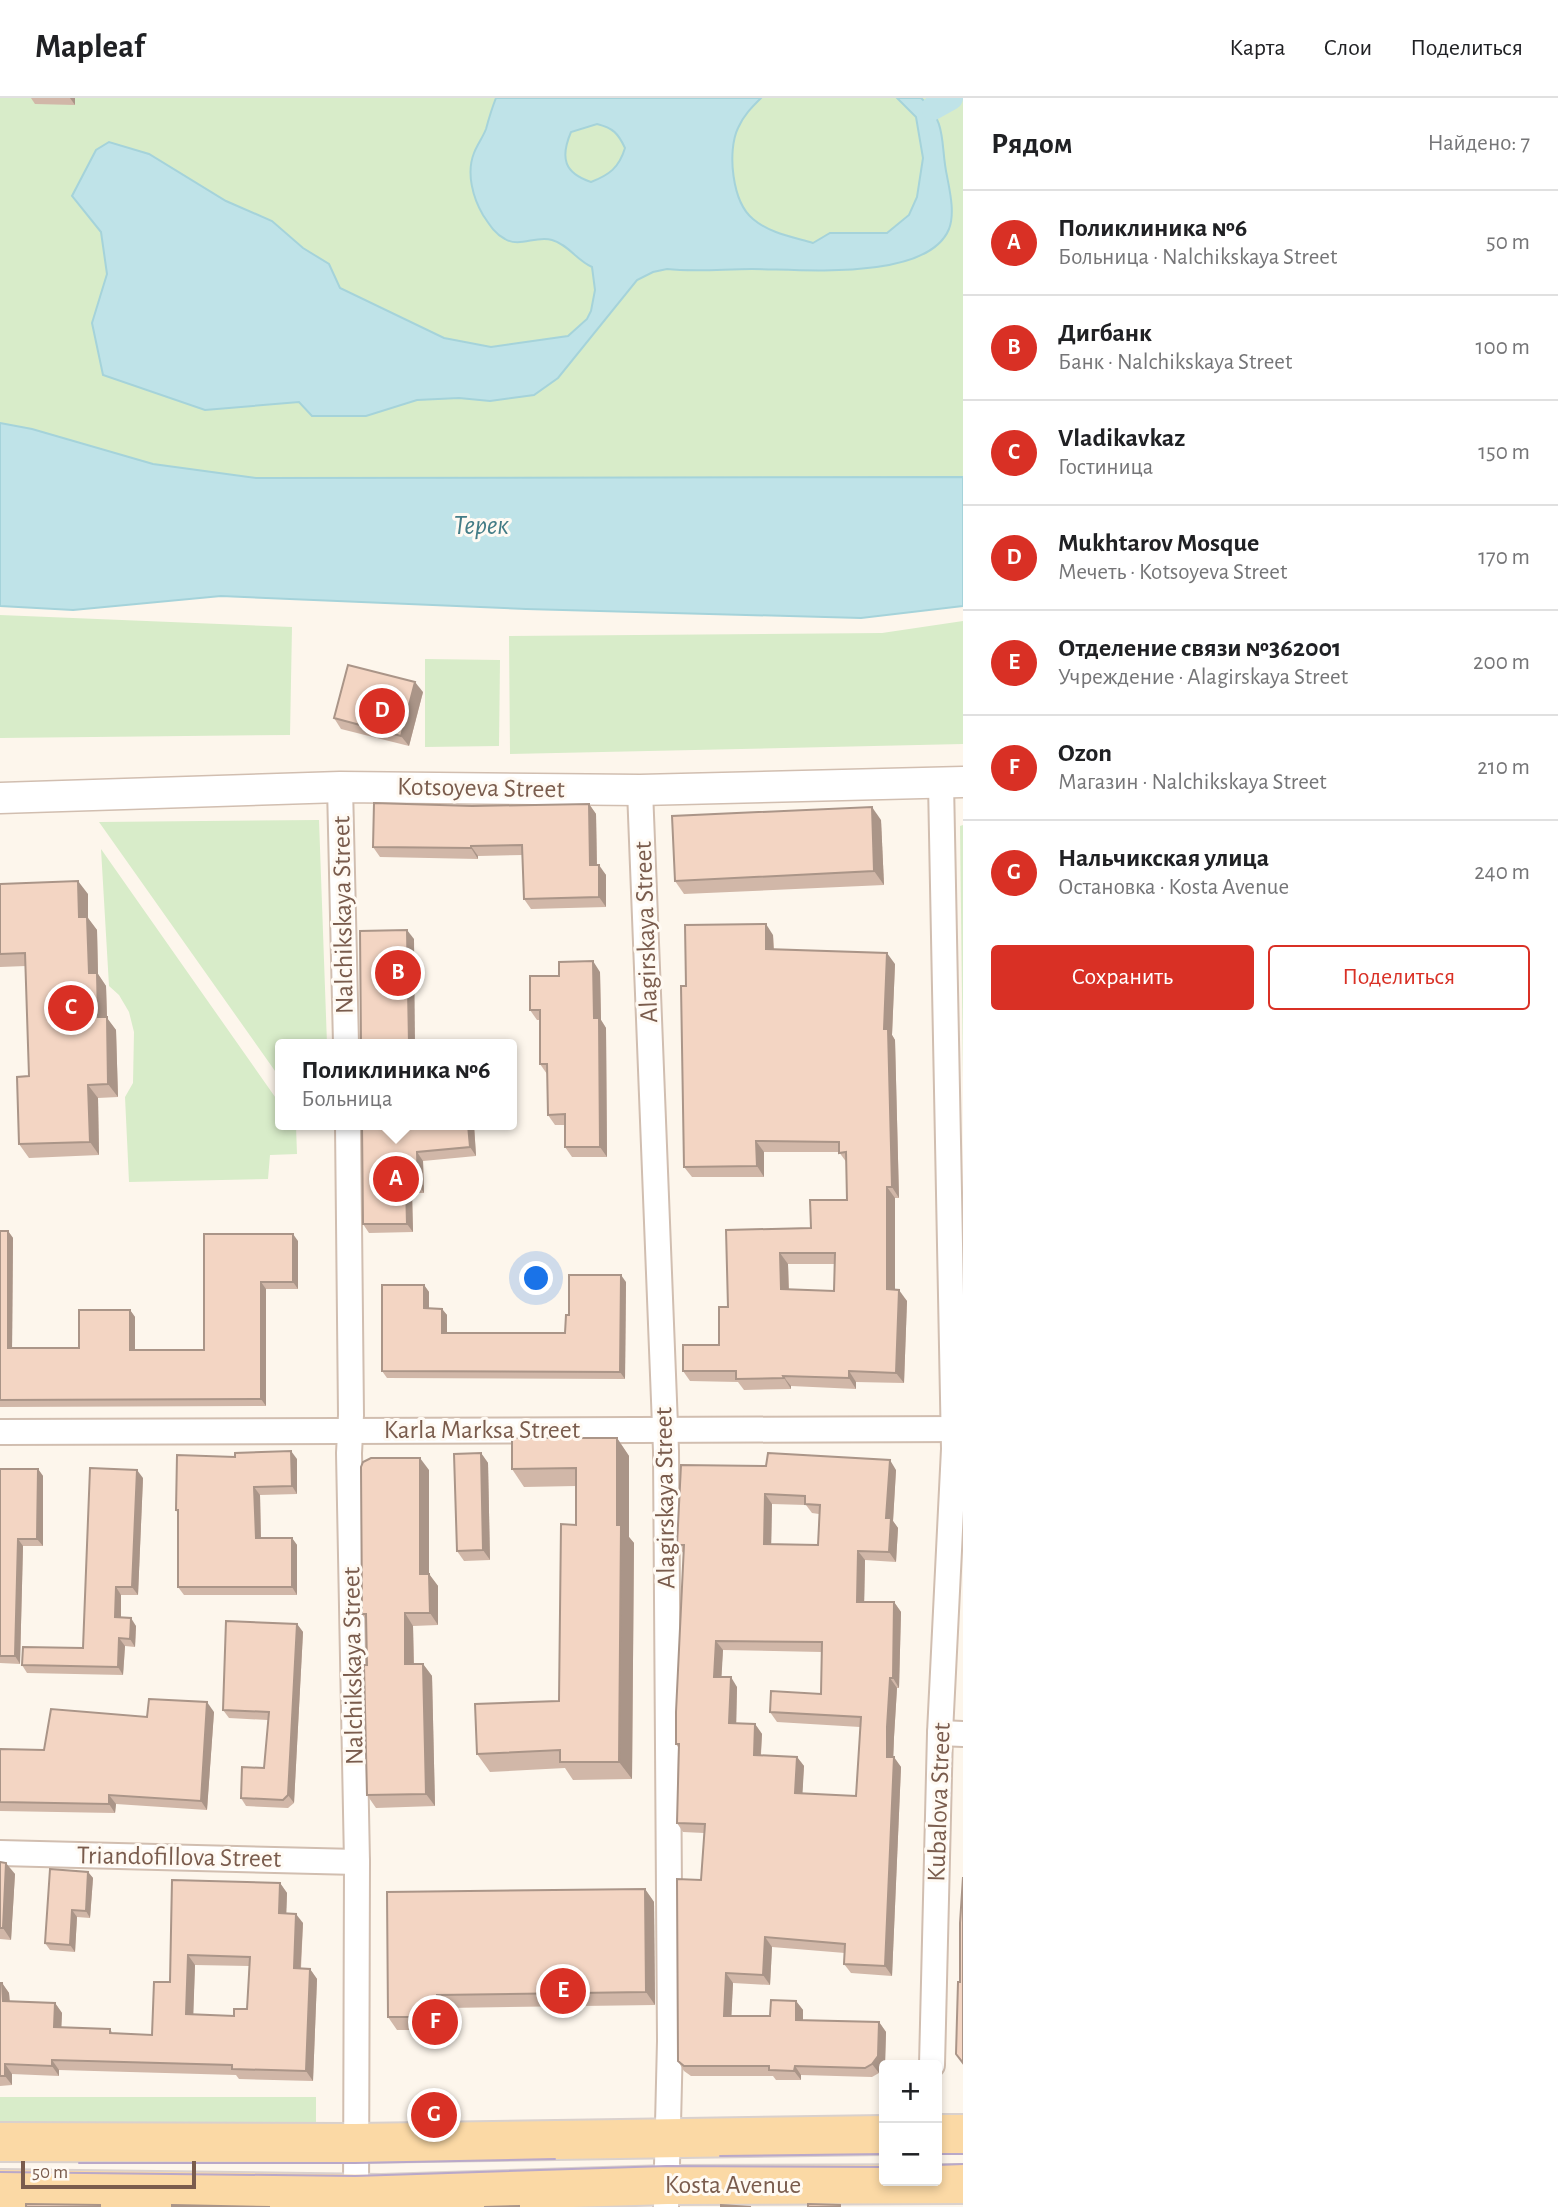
<!DOCTYPE html>
<html lang="ru">
<head>
<meta charset="utf-8">
<style>
	:root { --surface:#fff; --page:#f2f2f2; --text:#202124; --muted:#757577; --line:#e0e0e0; --accent:#d93025 }
	body { margin:0; font-family:"Alegreya Sans",sans-serif; background:var(--page); color:var(--text) }
	.controls { position:absolute; right:21px; bottom:21px; display:grid; overflow:hidden; border-radius:7px; box-shadow:0 4px 10px #0003 }
	.controls button { width:63px; height:63px; display:grid; place-items:center; padding:0; border:0; border-bottom:2px solid var(--line); background:var(--surface); color:var(--text); font:35px sans-serif }
	.scale { position:absolute; left:21px; bottom:18px; width:175px; box-sizing:border-box; padding-left:7px; border:4px solid #7a5c4d; border-top:0; font-size:19px; line-height:24px; white-space:nowrap; color:#7a5c4d; -webkit-text-stroke:5px #fffaf3; paint-order:stroke }
	.you { position:absolute; left:537px; top:1181px; width:24px; height:24px; margin:-18px; border:5px solid #fff; border-radius:50%; background:#1a73e8; box-shadow:0 0 0 10px #1a73e833 }
	.badge { display:grid; place-items:center; width:46px; height:46px; border-radius:50%; background:var(--accent); color:#fff; font-size:23px; font-weight:700 }
	.pin { position:absolute; translate:-50% -50%; border:4px solid #fff; box-shadow:0 2px 7px #0006 }
	.popup { position:absolute; left:275px; top:941px; width:242px; height:91px; box-sizing:border-box; display:grid; place-content:center; border-radius:7px; background:var(--surface); filter:drop-shadow(0 2px 5px #0005); font-size:23px; white-space:nowrap; color:var(--muted) }
	.popup b { font-size:26px; color:var(--text) }
	.popup::after { content:''; position:absolute; left:50%; top:100%; margin-left:-14px; border:14px solid transparent; border-top-color:var(--surface) }
	.list { margin:0; padding:0; list-style:none }
	h2 { display:flex; justify-content:space-between; align-items:center; height:91px; margin:0; padding:0 28px; font-size:30px }
	h2 small { font-size:23px; font-weight:400; color:var(--muted) }
	.list li { display:grid; grid-template-columns:46px 1fr auto; gap:21px; align-items:center; box-sizing:border-box; height:105px; padding:0 28px; border-top:2px solid var(--line) }
	.list b { display:block; font-size:26px; white-space:nowrap }
	.list p { margin:0; font-size:23px; white-space:nowrap; color:var(--muted) }
	.list em { font-size:23px; font-style:normal; color:var(--muted) }
	.actions { display:flex; gap:14px; padding:21px 28px }
	.actions a { flex:1; padding:16px 0; border:2px solid var(--accent); border-radius:7px; text-align:center; font-size:24px; color:var(--accent) }
	.actions .main { background:var(--accent); color:#fff }
	.map { position:relative; flex:none; width:963px; height:2109px; overflow:hidden }
	header { display:flex; align-items:center; gap:42px; box-sizing:border-box; height:98px; padding:0 35px; background:var(--surface); border-bottom:2px solid var(--line) }
	header strong { font-size:33px }
	nav { display:flex; gap:38px; margin-inline-start:auto; font-size:24px }
	main { display:flex }
	aside { flex:1; background:var(--surface) }
	.map>svg:first-child { display:block }
</style>
</head>
<body>
<header>
<strong>Mapleaf</strong>
<nav><a>Карта</a><a>Слои</a><a>Поделиться</a></nav>
</header>
<main>
<div class="map">
<svg width="963" height="2109" viewBox="0 0 963 2109">
	<rect width="100%" height="100%" fill="#fdf6ec"/>
	<!-- green -->
	<g fill="#d8ecc9">
		<path d="M0,0H963V379L256,380L153,366L32,331L0,325Z"/>
		<path d="M0,517L292,529L290,637L0,640Z"/>
		<path d="M963,523V646L510,656L509,538L882,535Z"/>
		<path d="M425,561L500,562L499,648L425,649Z"/>
		<path d="M319,722L327,946H280V980L99,724Z"/>
		<path d="M963,727V981L960,728Z"/>
		<path d="M101,751L280,1006V1027L296,1028L297,1056L270,1057L268,1081L129,1084L125,999L133,985L134,934L129,914L119,897L109,888Z"/>
		<rect x="0" y="1999" width="316" height="31"/>
	</g>
	<!-- water -->
	<g fill="#bfe3e8" stroke="#a5d3da" stroke-width="2" fill-rule="evenodd">
		<path d="M496,0H761C752,9 743,18 738,30C727,53 732,104 753,121C769,135 793,139 813,145L830,135H887L909,117L917,99L923,60L916,19L897,0H921C948,24 940,47 947,78C950,94 955,115 949,131C927,184 798,171 752,171C724,171 695,174 667,171L653,174L637,182L558,280L534,297L490,303L459,300L417,302L366,318H312L299,304L205,312L103,277L92,225L107,176L101,134L72,98L96,52L109,44L149,56L226,103L272,123L303,150L329,166L340,190L444,240L491,249L568,238L587,221L591,213L595,192L592,169C576,162 569,147 552,142C536,137 520,150 505,141C495,136 489,126 483,117C473,100 466,75 474,55C477,47 483,39 486,31C489,20 492,10 496,0ZM597,26C613,30 618,35 625,50C619,70 609,77 591,84C564,75 560,60 571,34Z"/>
		<path d="M0,325L32,331L153,366L256,380L963,379V508L861,520L526,511L221,498L73,512L0,508Z"/>
	</g>
	<g fill="none" stroke-linecap="round" stroke-linejoin="round">
		<!-- canal -->
		<path stroke="#bfe3e8" stroke-width="24" d="M933,10L951,0"/>
		<!-- minor casing -->
		<g stroke="#d1beb0" stroke-width="28">
			<g id="minor">
				<path d="M340,689L346,946"/>
				<path d="M640,692L666,1353L670,1943L666,2109"/>
				<path d="M348,1027L351,1317L349,1355L357,1764L356,2108"/>
				<path d="M0,1334L963,1331"/>
				<path d="M940,1635L963,1636"/>
				<path d="M0,1755L357,1764"/>
				<path d="M932,1967L940,1635L954,1351L941,685"/>
			</g>
		</g>
		<!-- tertiary casing -->
		<g stroke="#d1beb0" stroke-width="33">
			<path id="tertiary" d="M0,700L340,689L640,692L963,684"/>
		</g>
		<!-- primary casing -->
		<g stroke="#dad1cd" stroke-width="42">
			<g id="primary">
				<path d="M937,2036H963"/>
				<path d="M0,2044L355,2045L884,2037"/>
				<path d="M0,2091L382,2096L667,2087L963,2086"/>
			</g>
		</g>
		<!-- minor -->
		<use href="#minor" stroke="#fff" stroke-width="24"/>
		<!-- tertiary -->
		<use href="#tertiary" stroke="#fff" stroke-width="30"/>
		<!-- primary -->
		<use href="#primary" stroke="#fbd9a5" stroke-width="38"/>
		<!-- tram -->
		<g stroke="#b9a8c9" stroke-width="2">
			<path d="M937,2056H963"/>
			<path d="M720,2058L884,2056"/>
			<path d="M79,2065H355L555,2061"/>
			<path d="M937,2067L963,2066"/>
			<path d="M0,2074L355,2078L667,2068L884,2069"/>
		</g>
	</g>
	<!-- wall -->
	<g fill="#d1b7a8" fill-rule="evenodd">
		<path d="M31,0H75V7L35,6Z"/>
		<path d="M423,594L409,648L341,631L334,620Z"/>
		<path d="M589,706L596,716L597,767L606,777V809L531,811L524,801L523,757L478,758V761L380,759L373,749Z"/>
		<path d="M881,722L884,787L684,796L675,783Z"/>
		<path d="M0,786L88,796V820L97,832L98,876L106,888L107,920L116,932L118,999L98,1000L99,1057L29,1060L19,1046L29,978L26,868L0,869Z"/>
		<path d="M773,837L774,851L895,866L892,937L895,942L899,1100H895V1192L907,1203L904,1285L856,1284V1291L791,1288V1291L744,1292L738,1284L690,1283L683,1273L719,1247L728,1209L726,1132L811,1130L847,1102V1065L839,1054H764V1079H692L684,1069L686,888ZM788,1166H834V1193L789,1192Z"/>
		<path d="M600,874L601,922L606,930L607,1059H572L565,1049V1027H555L548,1017L547,976L540,966V922H537L530,912L559,878Z"/>
		<path d="M362,1027H474L476,1058L423,1063L424,1095H412L413,1134L369,1135L363,1126Z"/>
		<path d="M0,1133H8L13,1140L12,1250H79L130,1212L135,1219V1252H204V1136L298,1143V1191H266V1308L0,1309Z"/>
		<path d="M626,1184L625,1281L387,1280L382,1273L424,1187L429,1194V1211H442L447,1217V1235H565L569,1217Z"/>
		<path d="M617,1340L629,1358V1439L634,1445L632,1681L573,1682L565,1670L490,1674L477,1656L559,1603L576,1427V1388L524,1389L512,1371Z"/>
		<path d="M481,1355L488,1365L490,1462L464,1463L457,1453Z"/>
		<path d="M297,1361V1396L260,1397L261,1440H292L297,1447V1497H184L178,1489V1416L176,1412Z"/>
		<path d="M681,1367L896,1372L893,1423L898,1430L896,1464L865,1462L864,1504H894L901,1514L899,1590H897L894,1639L893,1659L901,1669L892,1878L851,1875L844,1866L845,1855L772,1849L770,1887L733,1885L731,1918H770L796,1903L803,1912V1922L879,1924L886,1934L885,1967L879,1975L872,1979L801,1977V1982H776L773,1978H691L684,1973L678,1963L701,1782L704,1735L683,1734L677,1725L678,1649L676,1646L684,1456L677,1447ZM772,1406L806,1407L812,1415L819,1416L818,1447L771,1446ZM723,1552L822,1554L821,1596L770,1614L777,1624L860,1629L856,1698L802,1695L804,1668L797,1659L761,1657L762,1636L755,1626L736,1625L737,1589L721,1579Z"/>
		<path d="M0,1371H38L43,1378V1448H23L20,1566L0,1565Z"/>
		<path d="M429,1372V1476L438,1488V1527L413,1528L414,1566H423L432,1578L435,1708L376,1710L367,1697L366,1522L362,1516Z"/>
		<path d="M143,1380L138,1497H121V1520L136,1528L135,1549L125,1548L123,1577L27,1575L22,1567L83,1550Z"/>
		<path d="M297,1526L303,1534L294,1705L288,1710L246,1708L241,1700L264,1670L268,1622L229,1620L223,1612Z"/>
		<path d="M214,1614L207,1712L116,1706L115,1715L0,1713V1651L44,1652L147,1619Z"/>
		<path d="M0,1764L15,1776L11,1842L0,1841Z"/>
		<path d="M88,1774L93,1780L90,1820L77,1819L75,1854L50,1852L45,1845Z"/>
		<path d="M172,1782L280,1785L287,1795L286,1815L303,1825L301,1871H310L317,1881L313,1983L239,1981L236,1977L59,1972V1978L12,1976V1987L0,1988V1885H2L9,1895L10,1903L55,1905L62,1915L61,1929L110,1931L113,1936L152,1937L170,1884ZM195,1867L249,1868L247,1911L234,1918L193,1916Z"/>
		<path d="M645,1791L654,1804L655,1907L446,1910V1932H397L388,1919Z"/>
	</g>
	<!-- shaded-wall -->
	<g fill="#aa9588">
		<path d="M70,0H75V7Z"/>
		<path d="M415,584L423,594L409,648L401,638Z"/>
		<path d="M589,706L596,716L597,777L590,767Z"/>
		<path d="M872,709L881,722L884,787L874,773Z"/>
		<path d="M471,748L478,758V761L471,750Z"/>
		<path d="M599,767L606,777V809L599,799Z"/>
		<path d="M78,783L88,796V820L97,832L98,876L106,888L107,920L116,932L118,999L108,986L98,919L89,875L79,819Z"/>
		<path d="M766,826L773,837L774,862L766,851Z"/>
		<path d="M407,832L414,841L415,946H409Z"/>
		<path d="M887,855L895,866L892,937L895,942L899,1100L892,1089L884,931Z"/>
		<path d="M593,863L600,874L601,922L606,930L607,1059L600,1049L594,920Z"/>
		<path d="M88,987L98,1000L99,1057L90,1044Z"/>
		<path d="M468,1027H474L476,1058L470,1049Z"/>
		<path d="M756,1043L764,1054V1079L757,1068Z"/>
		<path d="M417,1054L423,1063L424,1095L418,1086Z"/>
		<path d="M406,1086L412,1095L413,1134L407,1126Z"/>
		<path d="M887,1089L895,1100V1202L887,1191Z"/>
		<path d="M8,1133L13,1140L12,1257L8,1250Z"/>
		<path d="M293,1136L298,1143V1191L293,1184Z"/>
		<path d="M780,1155L788,1166L789,1202L781,1191Z"/>
		<path d="M621,1177L626,1184L625,1281L620,1274Z"/>
		<path d="M261,1184L266,1191V1308L261,1301Z"/>
		<path d="M424,1187L429,1194V1217L424,1210Z"/>
		<path d="M899,1192L907,1203L904,1285L896,1275Z"/>
		<path d="M442,1211L447,1217V1241L442,1235Z"/>
		<path d="M130,1212L135,1219V1259L130,1252Z"/>
		<path d="M849,1273L856,1284V1291L849,1280Z"/>
		<path d="M783,1278L791,1288V1291L784,1280Z"/>
		<path d="M617,1340L629,1358V1439L634,1445L632,1681L619,1664Z"/>
		<path d="M291,1353L297,1361V1396L292,1388Z"/>
		<path d="M481,1355L488,1365L490,1462L483,1452Z"/>
		<path d="M420,1360L429,1372V1488L420,1476Z"/>
		<path d="M890,1362L896,1372L893,1423L898,1430L896,1464L889,1454L886,1420Z"/>
		<path d="M38,1371L43,1378V1448L37,1441Z"/>
		<path d="M137,1372L143,1380L138,1497L132,1489Z"/>
		<path d="M254,1389L260,1397L261,1447L256,1440Z"/>
		<path d="M765,1396L772,1406L771,1456L764,1446Z"/>
		<path d="M292,1440L297,1447V1497L292,1489Z"/>
		<path d="M18,1441L23,1448L20,1566L15,1558Z"/>
		<path d="M858,1453L865,1462L864,1513L857,1504Z"/>
		<path d="M429,1476L438,1488V1527L430,1515Z"/>
		<path d="M116,1489L121,1497V1528L115,1519Z"/>
		<path d="M894,1504L901,1514L899,1590L893,1580Z"/>
		<path d="M405,1515L413,1528L414,1579L405,1566Z"/>
		<path d="M131,1520L136,1528L135,1549L130,1541Z"/>
		<path d="M297,1526L303,1534L294,1705L288,1697Z"/>
		<path d="M119,1540L125,1548L123,1577L118,1569Z"/>
		<path d="M716,1543L723,1552L721,1588L714,1579Z"/>
		<path d="M423,1566L432,1578L435,1708L426,1696Z"/>
		<path d="M731,1579L737,1589L736,1635L729,1625Z"/>
		<path d="M890,1580L897,1590L894,1639L893,1668L887,1659V1629Z"/>
		<path d="M207,1604L214,1614L207,1712L201,1703Z"/>
		<path d="M755,1626L762,1636L760,1667L754,1657Z"/>
		<path d="M797,1659L804,1668L802,1705L795,1695Z"/>
		<path d="M894,1659L901,1669L892,1878L885,1868Z"/>
		<path d="M109,1697L116,1706L115,1715L109,1706Z"/>
		<path d="M6,1765L15,1776L11,1842L3,1830Z"/>
		<path d="M88,1774L93,1780L90,1820L86,1813Z"/>
		<path d="M280,1785L287,1795L286,1825L279,1815Z"/>
		<path d="M645,1791L654,1804L655,1907L646,1894Z"/>
		<path d="M72,1812L77,1819L75,1854L70,1847Z"/>
		<path d="M296,1816L303,1825L300,1880L294,1870Z"/>
		<path d="M765,1839L772,1849L770,1887L763,1877Z"/>
		<path d="M188,1857L195,1867L193,1926L186,1916Z"/>
		<path d="M310,1871L317,1881L313,1983L306,1973Z"/>
		<path d="M726,1875L733,1885L731,1928L724,1918Z"/>
		<path d="M2,1885L9,1895L10,1913L3,1903Z"/>
		<path d="M437,1897L446,1910V1932L437,1919Z"/>
		<path d="M796,1903L803,1912V1932L796,1922Z"/>
		<path d="M55,1905L62,1915L61,1939L54,1929Z"/>
		<path d="M879,1924L886,1934L885,1967L879,1975L872,1966Z"/>
		<path d="M52,1962L59,1972V1978L52,1968Z"/>
		<path d="M5,1966L12,1976V1987L5,1978Z"/>
		<path d="M795,1968L801,1977V1982L794,1973Z"/>
	</g>
	<!-- building -->
	<g fill="#f3d5c3" stroke="#aa9588" stroke-width="2" fill-rule="evenodd">
		<path d="M348,567L415,584L401,638L334,620Z"/>
		<path d="M374,705L472,708L589,706L590,767H599V799L524,801L522,747L471,748V750L373,749Z"/>
		<path d="M872,709L874,773L675,783L672,718Z"/>
		<path d="M78,783L79,819H87L89,875H97L98,919H107L108,986L88,987L90,1044L19,1046L17,979L29,978L25,855L0,856V786Z"/>
		<path d="M766,826V851L887,855L884,931H888L892,1089H887V1191L899,1192L896,1275L849,1273V1280L783,1278L784,1280L736,1281V1273H683V1247H719V1209H728L726,1132L811,1130L810,1102H847L846,1054L839,1055V1044L756,1043L757,1068L684,1069L681,888H686L685,827ZM780,1155H835L834,1193L781,1191Z"/>
		<path d="M407,832L409,946H361L360,833Z"/>
		<path d="M593,863L594,920H599L600,1049H565V1016L548,1017L547,966H540V912H530V878H559V864Z"/>
		<path d="M362,1027H468L470,1049L417,1054L418,1086H406L407,1126H363Z"/>
		<path d="M0,1133H8V1250H79V1212H130V1252H204V1136H293V1184H261V1301L0,1302Z"/>
		<path d="M569,1177H621L620,1274L382,1273V1187H424V1210L442,1211V1235H565L566,1217H569Z"/>
		<path d="M512,1340H617V1427H621L619,1664H560V1652L477,1656L475,1606L559,1603L561,1426L576,1427V1370L512,1371Z"/>
		<path d="M291,1353L292,1388L254,1389L256,1440H292V1489H178V1412H176L177,1357L235,1359V1355Z"/>
		<path d="M481,1355L483,1452L457,1453L454,1356Z"/>
		<path d="M768,1355L890,1362L886,1420H891L889,1454L858,1453L857,1504H894L893,1580H890L887,1629V1659H894L885,1868L844,1866L845,1846L765,1839L763,1877L726,1875L724,1918H770L771,1902L796,1903V1922L879,1924L878,1958L872,1966L865,1970L795,1968L794,1973L769,1972V1968H684L678,1963L677,1781L701,1782L705,1726L677,1725L679,1646H676V1614L684,1447H677L681,1367L766,1368ZM765,1396L805,1398V1406L820,1407L818,1447L764,1446ZM716,1543L822,1544L821,1596L771,1593L770,1614L861,1619L856,1698L795,1695L797,1659L754,1657L755,1626L729,1625L731,1579H714Z"/>
		<path d="M371,1360H420V1476H429L430,1515H405V1566H423L426,1696L367,1697L364,1567H367L366,1516H362L361,1369L363,1364Z"/>
		<path d="M90,1370L137,1372L132,1489H116L115,1519L131,1520L130,1541L119,1540L118,1569L22,1567L23,1549L83,1550Z"/>
		<path d="M0,1371H38L37,1441H18L15,1558H0Z"/>
		<path d="M226,1523L297,1526L288,1697L283,1702L241,1700L242,1669L264,1670L269,1614L223,1612Z"/>
		<path d="M149,1601L207,1604L201,1703L109,1697V1706L0,1704V1651L44,1652L51,1611L147,1619Z"/>
		<path d="M0,1764L6,1765L3,1830H0Z"/>
		<path d="M50,1771L88,1774L86,1813L72,1812L70,1847L45,1845Z"/>
		<path d="M963,1779V1965L956,1956L958,1884H960V1825Z"/>
		<path d="M172,1782L280,1785L279,1815L296,1816L294,1870L310,1871L306,1973L232,1971V1967L52,1962V1968L5,1966V1978H0V1885H2L3,1903L55,1905L54,1929L110,1931V1935L152,1937L154,1884H170ZM188,1857L250,1859L247,1911H234V1918L186,1916Z"/>
		<path d="M645,1791L646,1894L437,1897V1919H388L387,1794Z"/>
		<path d="M26,2106L100,2107V2109H26Z"/>
		<path d="M808,2106L840,2107V2109H808Z"/>
		<path d="M172,2107L270,2109H172Z"/>
		<path d="M721,2107L751,2109H721Z"/>
		<path d="M519,2108V2109H484Z"/>
	</g>
	<g text-anchor="middle" dominant-baseline="central" stroke-width="6" stroke-linejoin="round" paint-order="stroke">
		<!-- street labels -->
		<g font-size="26" fill="#7a5c4d" stroke="#fffaf3">
			<text transform="translate(481 690) rotate(1)">Kotsoyeva Street</text>
			<text transform="translate(343 817) rotate(-91)">Nalchikskaya Street</text>
			<text transform="translate(646 834) rotate(-92)">Alagirskaya Street</text>
			<text x="482" y="1332">Karla Marksa Street</text>
			<text transform="translate(665 1400) rotate(-91)">Alagirskaya Street</text>
			<text transform="translate(353 1568) rotate(-91)">Nalchikskaya Street</text>
			<text transform="translate(939 1704) rotate(-88)">Kubalova Street</text>
			<text transform="translate(179 1759) rotate(1)">Triandofillova Street</text>
			<text x="733" y="2087">Kosta Avenue</text>
		</g>
		<!-- water labels -->
		<g font-size="28" font-style="italic" fill="#437c86" stroke="#fffaf3">
			<text x="481" y="428">Терек</text>
		</g>
	</g>
</svg>
<div class="controls">
<button>+</button>
<button>−</button>
</div>
<div class="scale">50 m</div>
<div class="you"></div>
<div class="pin badge" style="left:396px;top:1081px">A</div>
<div class="popup"><b>Поликлиника №6</b>Больница</div>
<div class="pin badge" style="left:398px;top:875px">B</div>
<div class="pin badge" style="left:71px;top:910px">C</div>
<div class="pin badge" style="left:382px;top:613px">D</div>
<div class="pin badge" style="left:563px;top:1893px">E</div>
<div class="pin badge" style="left:435px;top:1924px">F</div>
<div class="pin badge" style="left:434px;top:2017px">G</div>
</div>
<aside>
<h2>Рядом<small>Найдено: 7</small></h2>
<ul class="list">
<li><span class="badge">A</span><div><b>Поликлиника №6</b><p>Больница · Nalchikskaya Street</p></div><em>50 m</em></li>
<li><span class="badge">B</span><div><b>Дигбанк</b><p>Банк · Nalchikskaya Street</p></div><em>100 m</em></li>
<li><span class="badge">C</span><div><b>Vladikavkaz</b><p>Гостиница</p></div><em>150 m</em></li>
<li><span class="badge">D</span><div><b>Mukhtarov Mosque</b><p>Мечеть · Kotsoyeva Street</p></div><em>170 m</em></li>
<li><span class="badge">E</span><div><b>Отделение связи №362001</b><p>Учреждение · Alagirskaya Street</p></div><em>200 m</em></li>
<li><span class="badge">F</span><div><b>Ozon</b><p>Магазин · Nalchikskaya Street</p></div><em>210 m</em></li>
<li><span class="badge">G</span><div><b>Нальчикская улица</b><p>Остановка · Kosta Avenue</p></div><em>240 m</em></li>
</ul>
<div class="actions"><a class="main">Сохранить</a><a>Поделиться</a></div>
</aside>
</main>
</body>
</html>
